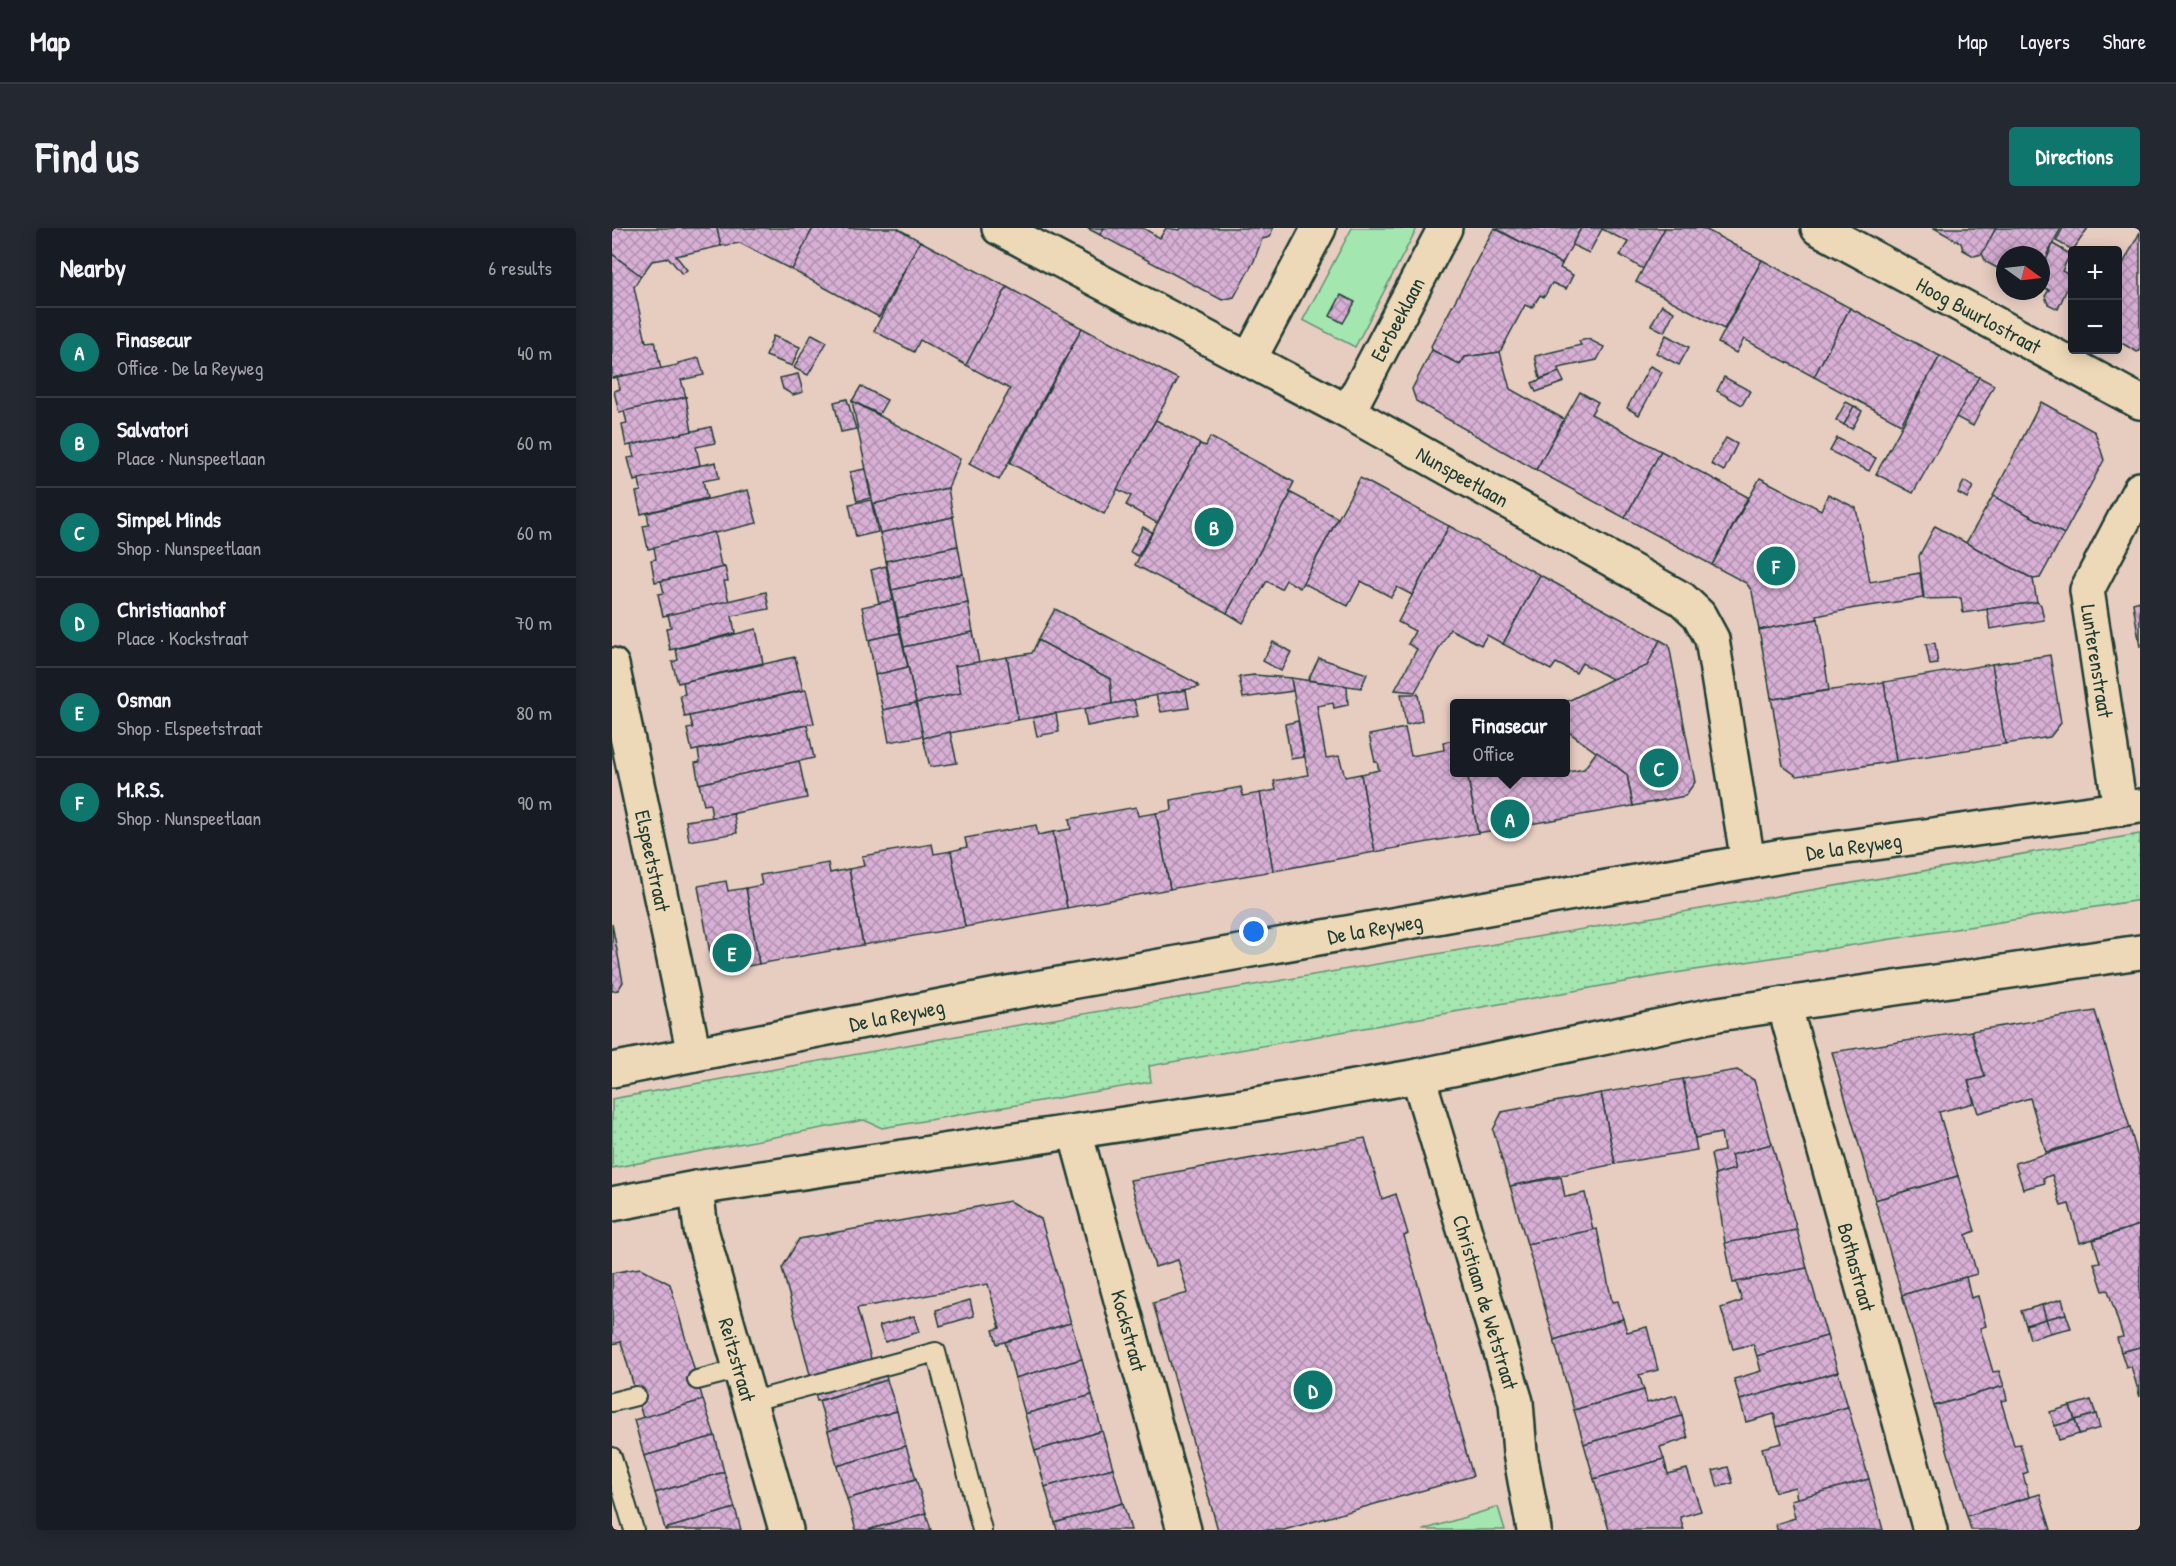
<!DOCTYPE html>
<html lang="en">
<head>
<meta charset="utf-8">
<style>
	:root { --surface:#171b24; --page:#242831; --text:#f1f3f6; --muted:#9ea1a6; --line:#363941; --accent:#0f766e }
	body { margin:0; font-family:"Patrick Hand",sans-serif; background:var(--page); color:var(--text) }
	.controls { position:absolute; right:18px; top:18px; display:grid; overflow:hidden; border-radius:6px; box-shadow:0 3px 15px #0003 }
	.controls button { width:54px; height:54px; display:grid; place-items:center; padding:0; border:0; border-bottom:2px solid var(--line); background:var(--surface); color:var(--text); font:30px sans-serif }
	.compass { position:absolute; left:1384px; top:18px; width:54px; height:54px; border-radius:50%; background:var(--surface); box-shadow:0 3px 15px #0003; rotate:105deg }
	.you { position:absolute; left:642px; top:704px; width:21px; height:21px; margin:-15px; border:4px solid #fff; border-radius:50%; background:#1a73e8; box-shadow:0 0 0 9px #1a73e833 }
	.badge { display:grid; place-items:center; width:39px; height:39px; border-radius:50%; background:var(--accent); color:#fff; font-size:20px; font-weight:700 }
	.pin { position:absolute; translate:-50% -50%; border:3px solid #fff; box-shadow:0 2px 6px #0006 }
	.popup { position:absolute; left:838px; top:471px; width:120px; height:78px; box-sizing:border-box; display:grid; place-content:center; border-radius:6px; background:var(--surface); filter:drop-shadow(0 2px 4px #0005); font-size:20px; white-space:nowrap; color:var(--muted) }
	.popup b { font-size:22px; color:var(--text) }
	.popup::after { content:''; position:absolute; left:50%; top:100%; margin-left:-12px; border:12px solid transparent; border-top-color:var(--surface) }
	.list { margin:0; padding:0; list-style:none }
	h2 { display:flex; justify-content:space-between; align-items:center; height:78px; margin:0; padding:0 24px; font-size:26px }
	h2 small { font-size:20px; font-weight:400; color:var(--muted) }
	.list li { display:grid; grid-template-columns:39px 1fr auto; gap:18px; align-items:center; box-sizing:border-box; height:90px; padding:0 24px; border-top:2px solid var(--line) }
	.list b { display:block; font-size:22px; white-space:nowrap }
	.list p { margin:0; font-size:20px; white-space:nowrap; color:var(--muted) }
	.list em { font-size:20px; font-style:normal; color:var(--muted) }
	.map { position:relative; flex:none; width:1528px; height:1302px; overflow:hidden; border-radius:6px }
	header { display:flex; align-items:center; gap:36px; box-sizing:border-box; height:84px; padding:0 30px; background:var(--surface); border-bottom:2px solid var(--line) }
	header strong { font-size:28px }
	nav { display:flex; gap:33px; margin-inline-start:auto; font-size:21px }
	.intro { display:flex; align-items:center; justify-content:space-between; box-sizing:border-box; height:144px; padding:0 36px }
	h1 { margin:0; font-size:42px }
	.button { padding:15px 27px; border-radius:6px; background:var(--accent); color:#fff; font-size:21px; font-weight:700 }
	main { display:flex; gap:36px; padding:0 36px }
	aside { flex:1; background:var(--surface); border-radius:6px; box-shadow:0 3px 15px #0003 }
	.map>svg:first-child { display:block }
</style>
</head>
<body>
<header>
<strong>Map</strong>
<nav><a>Map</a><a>Layers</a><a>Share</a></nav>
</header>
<div class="intro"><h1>Find us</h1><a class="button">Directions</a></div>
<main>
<aside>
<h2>Nearby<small>6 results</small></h2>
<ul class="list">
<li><span class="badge">A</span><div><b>Finasecur</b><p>Office · De la Reyweg</p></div><em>40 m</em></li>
<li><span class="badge">B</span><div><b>Salvatori</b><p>Place · Nunspeetlaan</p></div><em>60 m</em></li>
<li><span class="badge">C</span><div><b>Simpel Minds</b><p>Shop · Nunspeetlaan</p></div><em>60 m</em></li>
<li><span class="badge">D</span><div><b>Christiaanhof</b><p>Place · Kockstraat</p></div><em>70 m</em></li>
<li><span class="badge">E</span><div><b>Osman</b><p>Shop · Elspeetstraat</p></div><em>80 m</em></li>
<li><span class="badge">F</span><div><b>M.R.S.</b><p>Shop · Nunspeetlaan</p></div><em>90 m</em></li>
</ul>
</aside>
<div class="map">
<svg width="1528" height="1302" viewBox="0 0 1528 1302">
	<defs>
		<pattern id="grass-dots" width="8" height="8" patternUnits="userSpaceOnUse" patternTransform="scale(1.5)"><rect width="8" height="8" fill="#a4e6b0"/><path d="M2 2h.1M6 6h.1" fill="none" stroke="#8dc698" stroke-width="1.8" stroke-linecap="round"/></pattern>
		<pattern id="building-cross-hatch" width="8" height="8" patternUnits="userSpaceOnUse" patternTransform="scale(1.5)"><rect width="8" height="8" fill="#d8afd5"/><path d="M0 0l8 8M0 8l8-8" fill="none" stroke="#af90ae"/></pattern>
	</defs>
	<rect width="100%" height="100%" fill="#e7ccc0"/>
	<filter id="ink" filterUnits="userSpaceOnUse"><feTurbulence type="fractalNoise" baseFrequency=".0167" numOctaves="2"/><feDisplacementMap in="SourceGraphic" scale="12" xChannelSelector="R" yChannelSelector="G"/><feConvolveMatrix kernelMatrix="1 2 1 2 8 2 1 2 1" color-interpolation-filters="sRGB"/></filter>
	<g filter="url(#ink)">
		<!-- grass -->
		<path fill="url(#grass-dots)" stroke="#629272" stroke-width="1.5" d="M1528,606V672L1057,746L537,838L539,854L270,900L252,892L0,940V871L372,803Z"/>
		<!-- park -->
		<g fill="#a4e6b0" stroke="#629272" stroke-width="1.5">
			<path d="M740,0H805L743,119L691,92Z"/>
			<path d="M886,1279L893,1302H811Z"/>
		</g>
		<!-- building -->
		<g fill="url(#building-cross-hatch)" stroke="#1f3d34" stroke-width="1.5">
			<path d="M0,0H105L109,18L64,28L75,42L70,46L57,30L40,33L29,48L0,26Z"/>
			<path d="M105,0H201L180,42L128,15L109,18Z"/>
			<path d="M201,0H285L308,13L267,89L180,42Z"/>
			<path d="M475,0H492L488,7Z"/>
			<path d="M492,0H531L548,10L554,0L568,2L569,0H661L658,9L650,11L642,33L622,69L610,72L488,7Z"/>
			<path d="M882,0L950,36L948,40L961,47L954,61L940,55L932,69L928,67L920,80L913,77L888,124L853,129L848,137L820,122L819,118Z"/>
			<path d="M883,0H969L950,36Z"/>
			<path d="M969,0H1053L1031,41L1008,27L1016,14L990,1L977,25L960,17Z"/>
			<path d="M1053,0H1091L1150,32L1112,101L1024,54Z"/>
			<path d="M1322,0H1384L1370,26L1362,28L1351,22L1349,15Z"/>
			<path d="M1384,0H1449L1435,26L1437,29L1429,44V27H1393V38L1385,40L1374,34L1370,26Z"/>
			<path d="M1451,0H1476L1461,22L1444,13Z"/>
			<path d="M1528,4V123L1525,124L1506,113V45Z"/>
			<path d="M308,13L395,59L354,137L308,112L302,124L262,103Z"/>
			<path d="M1441,16L1458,26L1450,43L1460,49L1446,81L1436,76L1433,68L1437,62L1429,58V44Z"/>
			<path d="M0,26L29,48L22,59L34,114L43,113L49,141L0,150Z"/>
			<path d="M1150,32L1238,80L1202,149L1132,111L1124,125L1106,115Z"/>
			<path d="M395,59L470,100L387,252L357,236L398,161L354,137Z"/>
			<path d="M729,67L743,74L731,95L718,88Z"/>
			<path d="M1050,77L1062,84L1052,104L1039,97Z"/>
			<path d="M1238,80L1328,128L1289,196L1202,149Z"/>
			<path d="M470,100L566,151L492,286L398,235Z"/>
			<path d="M200,106L215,114L196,147L182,140Z"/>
			<path d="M1054,107L1077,119L1067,137L1044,125Z"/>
			<path d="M161,108L188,119L180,138L154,128Z"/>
			<path d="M976,111L992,119L985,132L946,140L947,144L928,151L923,128L969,117L967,113Z"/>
			<path d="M820,122L848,137L853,129L888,124L898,161L952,191L924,242L804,173L800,161Z"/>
			<path d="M1328,128L1367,149L1301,265L1264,246Z"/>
			<path d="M87,130L92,147L69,152L74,169L7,185L2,163L8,161L5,149L66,137V135Z"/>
			<path d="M1038,138L1050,144L1027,187L1015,180Z"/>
			<path d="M947,144L952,154L924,164L920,155Z"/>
			<path d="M186,146L191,164L181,167L171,161L168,150Z"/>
			<path d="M1112,149L1138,163L1130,177L1105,163Z"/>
			<path d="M1367,149L1382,157L1361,198L1344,189Z"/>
			<path d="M249,158L275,172L267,186L240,173Z"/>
			<path d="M968,164L986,174L979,186L1049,223L1013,290L924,242Z"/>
			<path d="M74,169L80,204L14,218L10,196L15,195L12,183Z"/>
			<path d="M235,171L244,201L229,204L222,174Z"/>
			<path d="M240,173L348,231L336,260L261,276Z"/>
			<path d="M1234,174L1242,178L1232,197L1224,192Z"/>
			<path d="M1429,174L1483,204L1492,232L1452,306L1381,268Z"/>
			<path d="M1242,178L1250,183L1240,201L1232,197Z"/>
			<path d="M544,192L588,216L545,295L514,277L519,268L505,261Z"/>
			<path d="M99,199L103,215L84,219L88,237L22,253L16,230L22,229L19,217Z"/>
			<path d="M598,209L682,254L677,264L679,265L615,385L523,337L588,216L594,218Z"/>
			<path d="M1114,210L1125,216L1112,243L1099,236Z"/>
			<path d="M1225,210L1264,230L1257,243L1218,223Z"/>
			<path d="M1049,223L1136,269L1100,337L1013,290Z"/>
			<path d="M104,234L107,250L91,253L95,270L29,286L24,264L29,263L27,251Z"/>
			<path d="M253,241L259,270L245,273L238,244Z"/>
			<path d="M748,250L837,298L800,367L785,359L779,369L749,353L736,378L691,355Z"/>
			<path d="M1148,250L1209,282L1216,266L1244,280L1258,354L1308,345L1311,370L1243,380L1205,388L1206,391L1147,402L1140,363L1134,355L1100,337Z"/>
			<path d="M1352,253L1361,259L1355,270L1346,265Z"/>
			<path d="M336,260L341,289L268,305L261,276Z"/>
			<path d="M136,262L145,295L36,321L31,298L37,297L35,285Z"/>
			<path d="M679,265L726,290L688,360L674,352L669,361L655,353L631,395L615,385Z"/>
			<path d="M1381,268L1452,306L1428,350L1421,351L1354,315Z"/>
			<path d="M259,272L266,304L244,309L237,276Z"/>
			<path d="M341,289L346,318L274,333L268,305Z"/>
			<path d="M837,298L928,347L891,416L875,407L869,417L838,401L803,464L783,462L805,421L796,416L803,403L786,394Z"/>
			<path d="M1323,298L1421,351L1425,374L1351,385L1349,370L1312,371L1307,328Z"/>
			<path d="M531,299L540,304L526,328L518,324Z"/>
			<path d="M102,304L109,338L113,339L43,354L39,332L44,331L42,319Z"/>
			<path d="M346,318L351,346L280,362L274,333Z"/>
			<path d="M274,338L281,372L267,375L259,342Z"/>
			<path d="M113,339L116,353H112L117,374L51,388L46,366L52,365L49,353Z"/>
			<path d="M351,346L356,375L286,390L280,362Z"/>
			<path d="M928,347L1048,412L1035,438L1002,452L970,435L964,445L944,435L939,442L891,416Z"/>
			<path d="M154,364L157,381L120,388L123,405L58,422L54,400L59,399L56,387Z"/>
			<path d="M281,372L288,405L257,412L250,379Z"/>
			<path d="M1528,373V419L1521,375Z"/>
			<path d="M1425,374L1429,377L1432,392L1378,401L1375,381Z"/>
			<path d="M356,375L361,404L292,419L286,390Z"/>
			<path d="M443,381L584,455L587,459L500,476L498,451L426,412Z"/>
			<path d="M1206,391L1217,462L1162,471L1159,469L1147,402Z"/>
			<path d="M144,401L151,435L66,455L60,434L66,432L64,421Z"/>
			<path d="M361,404L367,434L343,438L349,465L304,475L292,419Z"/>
			<path d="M288,405L296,439L263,447L257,412Z"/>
			<path d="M426,412L498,451L500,476L406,492L395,429L420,425Z"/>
			<path d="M1048,412L1057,417L1083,554L1073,568L1021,578L1015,547L954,502V476H950L1000,451L1035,438Z"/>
			<path d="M661,414L679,424L669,443L651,433Z"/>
			<path d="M1323,415L1326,436L1318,437L1314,416Z"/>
			<path d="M1438,427L1449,495L1438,509L1393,516L1380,436Z"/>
			<path d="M183,429L191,462L73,489L68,467L73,466L71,454Z"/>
			<path d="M395,429L406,492L311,510L304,475L349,465L343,438Z"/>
			<path d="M707,430L755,446L749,460L696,452Z"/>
			<path d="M1380,436L1393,516L1284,533L1272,454Z"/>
			<path d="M296,439L304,475L271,482L263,447Z"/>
			<path d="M642,447L679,450L681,463L631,470L627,449Z"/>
			<path d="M679,450L735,458L736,477L722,480L721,475L705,478L714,530L727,528L733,549L749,546L763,624L661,643L648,565L664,562L662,553L696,547Z"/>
			<path d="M1272,454L1284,533L1185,548L1171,538L1159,469L1162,471Z"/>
			<path d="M194,462L202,495L80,523L75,501L81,500L78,488Z"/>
			<path d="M574,462L577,480L549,484L544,467Z"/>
			<path d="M789,466H806L810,493L794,497Z"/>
			<path d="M522,472L526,488L475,498L472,481Z"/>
			<path d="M304,475L311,508L277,514L271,482Z"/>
			<path d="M444,485L447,504L425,508L421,490Z"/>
			<path d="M686,493L692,529L679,531L673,496Z"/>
			<path d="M195,497L202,530L87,556L83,535L88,534L86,522Z"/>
			<path d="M793,500L799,528L832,522L831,514L842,512V544H855L866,605L763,624L749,546L767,542L765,534H763L757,507Z"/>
			<path d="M338,504L345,535L318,539L311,510Z"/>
			<path d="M985,523L1015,547L1021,578L866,605L855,544L952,545L972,541Z"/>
			<path d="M187,533L195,570L100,590L98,576L92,577L87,556Z"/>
			<path d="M629,559L631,568L648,565L661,643L558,661L544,585L560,582L559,572Z"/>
			<path d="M524,579L526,588L544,585L558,661L455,680L441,604L459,601L457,591Z"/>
			<path d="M122,586L125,605L77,613L74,593Z"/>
			<path d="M424,597L426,607L441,604L455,680L353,699L339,623L355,619L353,610Z"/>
			<path d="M320,616L322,626L339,623L353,699L251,717L237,641L252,638L250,628Z"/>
			<path d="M216,635L218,645L237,641L251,717L147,736L134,660L150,657L148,647Z"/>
			<path d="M114,653L116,663L134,660L147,736L110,743L100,736L86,658Z"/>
			<path d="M0,696L11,754L6,762L0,763Z"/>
			<path d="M1483,783L1518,900L1434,924L1418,870L1366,885L1356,853L1373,849L1359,803Z"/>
			<path d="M1359,803L1373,849L1356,853L1362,875L1327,884L1346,948L1263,972L1220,824Z"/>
			<path d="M1125,842L1142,852L1160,916L1119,927L1123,941L1103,947L1099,926L1112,923L1109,905L1083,910L1071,851Z"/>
			<path d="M1071,851L1085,922L1003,936L989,865Z"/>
			<path d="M989,865L1003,936L898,958L881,902L890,884Z"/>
			<path d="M1518,900L1528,937V997L1468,1015L1457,976L1449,978L1440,947L1431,950L1433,955L1411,961L1403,935Z"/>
			<path d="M753,910L770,971L784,966L796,1006L792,1008L861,1248L672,1302H606L541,1075L576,1065L566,1032L543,1039L518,952Z"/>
			<path d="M1160,916L1185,1002L1113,1015L1103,947L1123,941L1119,927Z"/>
			<path d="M1346,948L1363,1003L1354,1007L1365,1046L1290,1067L1263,972Z"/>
			<path d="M949,949L953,969L973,965L981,1002L915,1016L898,958Z"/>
			<path d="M398,973L429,991L459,1095L385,1116L381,1102L388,1100L376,1056L245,1080L264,1149L274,1146L275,1152L205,1173L170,1040L187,1011Z"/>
			<path d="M1528,997V1119L1509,1124L1505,1110L1511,1109L1496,1062L1491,1063L1482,1035L1488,1034L1481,1012Z"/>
			<path d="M985,1001L1000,1074L1006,1073L1011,1091L942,1112L915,1016Z"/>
			<path d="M1185,1002L1195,1040L1121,1055L1113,1015Z"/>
			<path d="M28,1040L58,1056L91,1172L31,1190L9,1114L0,1116V1045Z"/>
			<path d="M1195,1040L1215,1108L1145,1128L1141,1116L1121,1121L1109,1080L1130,1073L1124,1054Z"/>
			<path d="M1354,1049L1359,1070L1366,1068L1374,1098L1368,1100L1381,1144L1387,1143L1392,1158L1322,1178L1290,1067Z"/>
			<path d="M1450,1071L1454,1086L1434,1091L1430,1077Z"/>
			<path d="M358,1072L362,1088L328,1098L324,1082Z"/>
			<path d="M1430,1077L1434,1091L1414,1097L1409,1083Z"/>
			<path d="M1454,1086L1459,1100L1438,1105L1434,1091Z"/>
			<path d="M302,1088L307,1104L273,1114L267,1098Z"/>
			<path d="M1011,1091L1015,1104L1035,1099L1046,1142L1027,1147L1032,1162L962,1182L942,1112Z"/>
			<path d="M1434,1091L1438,1105L1418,1111L1414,1097Z"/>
			<path d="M459,1095L470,1131L403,1150L393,1114Z"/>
			<path d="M1215,1108L1226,1144L1128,1172L1122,1151L1149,1143L1145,1128Z"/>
			<path d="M1528,1119V1169L1519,1138L1514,1139L1509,1124Z"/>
			<path d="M470,1131L480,1167L413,1186L403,1150Z"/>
			<path d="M1226,1144L1236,1179L1165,1199L1162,1186L1134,1194L1128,1172Z"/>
			<path d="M275,1152L285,1183L216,1203L207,1173Z"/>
			<path d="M1392,1158L1395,1172L1389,1173L1402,1217L1408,1216L1416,1244L1411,1246L1417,1269L1355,1288L1322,1178Z"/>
			<path d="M1032,1162L1035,1175L1064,1167L1070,1188L972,1216L962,1182Z"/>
			<path d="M480,1167L490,1203L423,1223L413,1186Z"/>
			<path d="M91,1172L103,1208L32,1228L22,1192Z"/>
			<path d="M1479,1172L1484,1186L1463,1192L1458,1178Z"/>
			<path d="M1458,1178L1463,1192L1443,1198L1438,1184Z"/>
			<path d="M1236,1179L1257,1251L1185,1271L1183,1259L1163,1264L1150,1220L1170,1215L1165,1199Z"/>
			<path d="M285,1183L294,1218L225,1238L216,1203Z"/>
			<path d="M1484,1186L1488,1200L1467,1206L1463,1192Z"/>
			<path d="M1070,1188L1076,1210L1048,1219L1052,1231L982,1251L972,1216Z"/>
			<path d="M1463,1192L1467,1206L1447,1212L1443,1198Z"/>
			<path d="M490,1203L501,1240L433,1259L423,1223Z"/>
			<path d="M103,1208L112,1244L43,1265L32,1228Z"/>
			<path d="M294,1218L304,1251L235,1271L225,1238Z"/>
			<path d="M1052,1231L1056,1246L1075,1241L1089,1283L1068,1289L1072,1302H997L982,1251Z"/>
			<path d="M1116,1239L1121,1255L1106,1259L1101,1243Z"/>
			<path d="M501,1240L511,1275L443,1295L433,1259Z"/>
			<path d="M112,1244L123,1280L53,1301L43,1265Z"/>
			<path d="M304,1251L314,1285L256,1302H244L235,1271Z"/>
			<path d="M1257,1251L1271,1302H1165L1164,1296L1183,1290L1179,1272Z"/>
			<path d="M1428,1266L1439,1302H1359L1355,1288Z"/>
			<path d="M511,1275L519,1302H445L443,1295Z"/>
			<path d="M123,1280L129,1302H53V1301Z"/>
			<path d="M314,1285L319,1302H256Z"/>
		</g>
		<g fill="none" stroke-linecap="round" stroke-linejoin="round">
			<!-- service casing -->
			<g stroke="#1f3d34" stroke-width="22">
				<g id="service">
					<path d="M85,1152L128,1141"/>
					<path d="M0,1174L24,1168"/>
					<path d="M137,1174L324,1124L370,1302"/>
					<path d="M0,1229L22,1302"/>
				</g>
			</g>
			<!-- minor casing -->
			<g stroke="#1f3d34" stroke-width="38">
				<g id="minor">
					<path id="s1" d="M387,0L736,184L1070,371L1087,387L1100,411L1136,634"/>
					<path id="s2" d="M1206,0L1528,174"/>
					<path d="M637,132L707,0"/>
					<path id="s3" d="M736,184L833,0"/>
					<path id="s4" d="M0,437L82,826"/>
					<path d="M1508,581L1475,362L1528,261"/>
					<path id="s5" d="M1172,776L1318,1302"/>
					<path id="s6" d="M806,848L904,1174L908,1225L922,1302"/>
					<path id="s7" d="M463,904L572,1302"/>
					<path id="s8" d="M84,960L89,1002L174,1302"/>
				</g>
			</g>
			<!-- tertiary casing -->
			<g stroke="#1f3d34" stroke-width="38">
				<g id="tertiary">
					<path id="s9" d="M0,842L396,765L1170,628L1528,578"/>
					<path d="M0,976L84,960L639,877L806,848L1106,786L1528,724"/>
				</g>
			</g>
			<!-- service -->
			<use href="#service" stroke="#edd9b7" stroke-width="18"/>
			<!-- minor -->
			<use href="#minor" stroke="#edd9b7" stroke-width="33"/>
			<!-- tertiary -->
			<use href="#tertiary" stroke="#edd9b7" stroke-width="33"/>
		</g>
	</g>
	<g text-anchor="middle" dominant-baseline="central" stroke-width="5" stroke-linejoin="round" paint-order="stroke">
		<!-- street labels -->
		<g font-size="21" fill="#1f3d34" stroke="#edd9b7">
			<text stroke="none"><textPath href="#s2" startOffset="183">Hoog Buurlostraat</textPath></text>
			<text stroke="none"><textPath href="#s3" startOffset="105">Eerbeeklaan</textPath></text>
			<text stroke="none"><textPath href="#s1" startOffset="526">Nunspeetlaan</textPath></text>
			<text transform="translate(1485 433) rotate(81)">Lunterenstraat</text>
			<text stroke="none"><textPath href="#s9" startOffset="1262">De la Reyweg</textPath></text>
			<text stroke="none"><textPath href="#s4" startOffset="200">Elspeetstraat</textPath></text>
			<text stroke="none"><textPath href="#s9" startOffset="776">De la Reyweg</textPath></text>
			<text stroke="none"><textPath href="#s9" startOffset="290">De la Reyweg</textPath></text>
			<text stroke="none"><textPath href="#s5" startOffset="273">Bothastraat</textPath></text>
			<text stroke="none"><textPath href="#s6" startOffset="236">Christiaan de Wetstraat</textPath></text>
			<text stroke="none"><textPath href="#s7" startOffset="206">Kockstraat</textPath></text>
			<text stroke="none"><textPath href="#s8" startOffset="177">Reitzstraat</textPath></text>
		</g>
	</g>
</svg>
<div class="controls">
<button>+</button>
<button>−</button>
</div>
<svg class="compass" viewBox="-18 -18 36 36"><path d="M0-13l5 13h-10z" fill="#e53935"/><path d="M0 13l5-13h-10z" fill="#9ea1a6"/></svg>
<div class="you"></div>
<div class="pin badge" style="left:898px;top:591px">A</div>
<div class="popup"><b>Finasecur</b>Office</div>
<div class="pin badge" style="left:602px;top:299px">B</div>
<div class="pin badge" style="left:1047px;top:540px">C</div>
<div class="pin badge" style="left:701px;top:1162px">D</div>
<div class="pin badge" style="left:120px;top:725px">E</div>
<div class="pin badge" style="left:1164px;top:338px">F</div>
</div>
</main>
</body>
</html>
